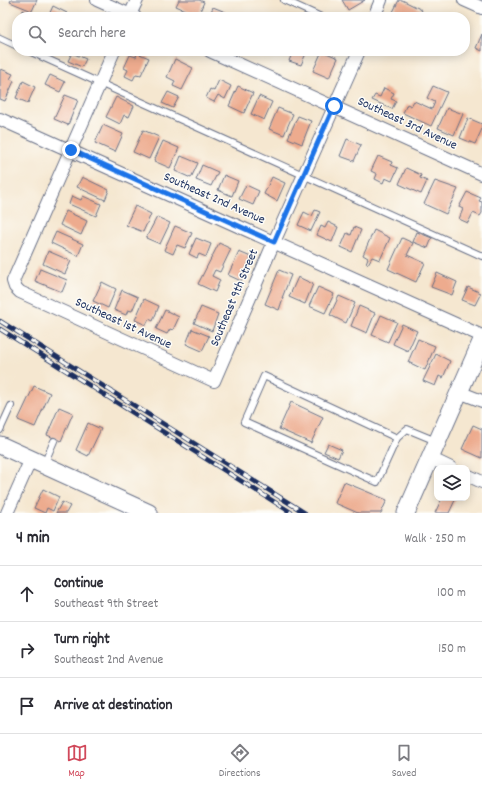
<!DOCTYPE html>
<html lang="en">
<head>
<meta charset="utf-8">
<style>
	:root { --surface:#fff; --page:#f7f7f7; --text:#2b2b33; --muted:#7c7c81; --line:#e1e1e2; --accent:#d1495b }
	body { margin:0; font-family:Dekko,sans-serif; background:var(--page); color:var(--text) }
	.controls { position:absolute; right:12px; bottom:12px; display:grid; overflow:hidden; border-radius:8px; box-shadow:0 2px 10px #0003 }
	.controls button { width:36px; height:36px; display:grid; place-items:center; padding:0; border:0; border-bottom:1px solid var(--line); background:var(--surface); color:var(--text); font:20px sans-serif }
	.stop { position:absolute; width:12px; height:12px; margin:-9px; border:3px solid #1a73e8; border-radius:50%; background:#fff }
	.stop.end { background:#1a73e8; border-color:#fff; box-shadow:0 1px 4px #0008 }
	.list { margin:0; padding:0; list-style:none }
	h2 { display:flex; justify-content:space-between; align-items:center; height:52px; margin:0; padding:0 16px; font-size:17px }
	h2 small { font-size:13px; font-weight:400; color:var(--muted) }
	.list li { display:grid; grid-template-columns:26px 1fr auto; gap:12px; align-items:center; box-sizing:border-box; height:56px; padding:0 16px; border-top:1px solid var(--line) }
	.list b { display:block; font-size:15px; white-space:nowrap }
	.list p { margin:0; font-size:13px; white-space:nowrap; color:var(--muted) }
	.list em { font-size:13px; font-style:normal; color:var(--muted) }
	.icon { flex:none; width:22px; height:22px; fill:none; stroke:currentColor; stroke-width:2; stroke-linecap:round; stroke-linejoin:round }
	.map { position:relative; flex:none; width:482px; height:513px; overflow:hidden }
	.search { position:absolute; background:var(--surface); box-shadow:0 2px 10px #0003; left:12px; right:12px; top:12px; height:44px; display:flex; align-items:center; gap:10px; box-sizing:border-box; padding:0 14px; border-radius:16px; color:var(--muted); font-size:15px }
	.sheet { height:220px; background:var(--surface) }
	nav { display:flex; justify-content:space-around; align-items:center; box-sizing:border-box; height:56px; border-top:1px solid var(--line); background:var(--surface); font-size:11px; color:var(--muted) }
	nav a { display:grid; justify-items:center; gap:2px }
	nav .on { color:var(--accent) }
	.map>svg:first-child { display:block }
</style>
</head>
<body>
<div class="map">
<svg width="482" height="513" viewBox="0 0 482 513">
	<rect width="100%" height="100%" fill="#fdfcf7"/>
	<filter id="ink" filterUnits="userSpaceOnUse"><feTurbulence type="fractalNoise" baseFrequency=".025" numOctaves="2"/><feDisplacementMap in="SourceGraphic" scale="8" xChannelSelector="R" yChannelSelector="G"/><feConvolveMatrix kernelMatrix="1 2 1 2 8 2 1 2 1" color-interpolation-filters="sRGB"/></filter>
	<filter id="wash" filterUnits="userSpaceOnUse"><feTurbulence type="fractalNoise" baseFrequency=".012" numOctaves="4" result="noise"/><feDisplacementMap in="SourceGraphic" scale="16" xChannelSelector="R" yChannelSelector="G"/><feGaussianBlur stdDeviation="0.9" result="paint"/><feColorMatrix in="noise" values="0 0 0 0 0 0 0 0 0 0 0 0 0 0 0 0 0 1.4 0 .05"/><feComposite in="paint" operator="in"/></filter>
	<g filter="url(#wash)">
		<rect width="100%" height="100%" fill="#f5e7d0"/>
		<g id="blocks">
			<!-- building -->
			<g fill="#edab8e">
				<path d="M11,0H37L32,11L10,2Z"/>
				<path d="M179,0H199L204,2L198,16L176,6Z"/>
				<path d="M342,0H365L348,10Z"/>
				<path d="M399,0H402L422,10L418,17H404L393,12Z"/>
				<path d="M53,6L67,13L65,17H48Z"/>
				<path d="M213,7L235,16L234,17H209Z"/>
				<path d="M23,10L31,13L29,17L21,15Z"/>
				<path d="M482,34V51L476,48Z"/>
				<path d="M293,51H307L301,65L289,61Z"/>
				<path d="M322,51L338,58L329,78L313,71Z"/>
				<path d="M72,53L86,59L82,67L68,61Z"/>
				<path d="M137,53L149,58L141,75L136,74L133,80L125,76L128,70L124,68L130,55L136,57Z"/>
				<path d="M175,59L193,68L182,90L173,86L175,81L167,77Z"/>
				<path d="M1,69L13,74L10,79L14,81L5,101L0,99V71Z"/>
				<path d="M50,75L65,82L60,92L45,85Z"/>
				<path d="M219,80L231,86L225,99L218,95L214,102L206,98L210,89L214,91Z"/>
				<path d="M23,81L35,87L28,103L16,98Z"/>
				<path d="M238,86L253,93L244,113L229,106Z"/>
				<path d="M433,86L447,92L431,126L403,113L407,104L411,106L414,101L432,109L435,102L427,98Z"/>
				<path d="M384,88L394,93L391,99L396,101L392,109L372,100L375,95L380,97Z"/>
				<path d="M168,92L179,97L173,108L162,103Z"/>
				<path d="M65,95L78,100L68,125L54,119Z"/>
				<path d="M259,96L272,102L264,120L251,114Z"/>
				<path d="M116,97L134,106L129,117L124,115L120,124L106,117Z"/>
				<path d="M278,108L293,114L284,135L269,129Z"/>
				<path d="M447,108L463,114L454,135L438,128Z"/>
				<path d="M298,116L311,121L302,144L288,138Z"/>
				<path d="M468,118L482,124V129L475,144L460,138Z"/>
				<path d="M103,125L123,134L115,152L95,143Z"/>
				<path d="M143,130L159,137L149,159L133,152Z"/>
				<path d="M347,139L361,145L354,161L340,156Z"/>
				<path d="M163,141L179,148L170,168L154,161Z"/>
				<path d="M181,156L198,163L191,178L175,171Z"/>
				<path d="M378,156L392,162L391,165L398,168L392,181L385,178L383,183L375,179L377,174L371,171Z"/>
				<path d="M202,165L218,172L211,186L196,180Z"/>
				<path d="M406,168L421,175L420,178L427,181L421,194L399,184Z"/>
				<path d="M224,175L238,181L232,196L218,190Z"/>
				<path d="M82,177L109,190L105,200L77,187Z"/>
				<path d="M272,177L285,183L277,201L264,194Z"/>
				<path d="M435,181L458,189L446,214L424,204Z"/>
				<path d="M246,185L259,191L253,205L239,199Z"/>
				<path d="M467,192L481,198L479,201L482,202V213L480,216L473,213L468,223L459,219L463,209L459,207Z"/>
				<path d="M72,196L81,200L83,196L101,204L96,216L69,204Z"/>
				<path d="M135,206L151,214L143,232L126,225Z"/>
				<path d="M315,210L320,212L311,231L298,225L304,212L312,216Z"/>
				<path d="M66,211L87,221L81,235L60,225Z"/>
				<path d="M157,217L170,223L160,244L146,238Z"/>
				<path d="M328,222L338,227L332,242L317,235L321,226L325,228Z"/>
				<path d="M175,226L192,233L185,248L177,245L173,254L164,250Z"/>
				<path d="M354,227L361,230L352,252L341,247L347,233L351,235Z"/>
				<path d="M374,230L390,238L380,260L372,257L368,264L366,263L368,258L363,255Z"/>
				<path d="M56,232L83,244L78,256L51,243Z"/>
				<path d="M417,232L432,238L428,248L413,242Z"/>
				<path d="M196,238L211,244L206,257L199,254L197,258L189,254Z"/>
				<path d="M402,238L413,243L407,255L425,263L416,282L388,269Z"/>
				<path d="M219,243L231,249L220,272L215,270L212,276L220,280L215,292L198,284Z"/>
				<path d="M48,251L71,261L65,274L43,264Z"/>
				<path d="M239,252L251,257L241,281L228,275Z"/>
				<path d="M40,269L67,280L62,292L35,281Z"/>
				<path d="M279,270L291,275L282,298H283L279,310L265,304Z"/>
				<path d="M437,273L457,282L452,295L431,287Z"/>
				<path d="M298,277L313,284L305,304L289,297Z"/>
				<path d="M102,282L116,289L108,308L93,301Z"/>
				<path d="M318,287L334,294L325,313L309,306Z"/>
				<path d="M468,287L481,293L475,305L462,300Z"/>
				<path d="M122,290L138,297L132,311L128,310L126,315L114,310Z"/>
				<path d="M339,296L355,303L346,323L330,315Z"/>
				<path d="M144,299L159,306L153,321L149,319L146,325L135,320Z"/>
				<path d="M359,306L375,313L367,333L351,326Z"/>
				<path d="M201,307L218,314L212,331L194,323Z"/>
				<path d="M165,310L179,317L173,330L170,329L167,334L156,329Z"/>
				<path d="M381,315L397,322L388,342L372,335Z"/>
				<path d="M402,324L417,331L408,351L393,344Z"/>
				<path d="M192,329L209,336L202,351L186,344Z"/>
				<path d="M418,339L435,346L425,370L408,362Z"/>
				<path d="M436,354L450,361L443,378L439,376L435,386L423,381Z"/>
				<path d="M34,386L50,393L35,427L18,420Z"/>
				<path d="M291,402L323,417L311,443L279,429Z"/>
				<path d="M59,407L73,413L61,441L47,435Z"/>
				<path d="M88,423L101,429L88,456L76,450Z"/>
				<path d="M473,425L482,429V458L462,449Z"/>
				<path d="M328,444L342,450L338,458L324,452Z"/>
				<path d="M344,482L387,500L381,513H358L335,503Z"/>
				<path d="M43,489L59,497L53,511L47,508L45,513L34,508Z"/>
				<path d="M442,498H456L449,513H435Z"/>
				<path d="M62,502L70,506L66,513H56Z"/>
			</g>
		</g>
	</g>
	<g filter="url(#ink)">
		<use href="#blocks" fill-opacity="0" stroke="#676f86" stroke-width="1"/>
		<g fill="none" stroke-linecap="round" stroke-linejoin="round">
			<!-- lane casing -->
			<g stroke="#676f86" stroke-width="8">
				<g id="lane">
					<path d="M284,0L321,17"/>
					<path d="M0,38L17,46"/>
					<path d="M29,51L482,256"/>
					<path d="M0,430L11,406"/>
					<path d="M397,438L377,482L244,422L264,376L397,438L407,429L436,441"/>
					<path d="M44,464L54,441"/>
				</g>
			</g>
			<!-- street casing -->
			<g stroke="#676f86" stroke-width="14">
				<g id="street">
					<path d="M97,0L135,17"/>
					<path d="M464,0L482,8"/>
					<path d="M129,17L137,0"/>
					<path d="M374,17L381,0"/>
					<path d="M114,51L13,281L15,287L20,292L214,381L274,242L359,51"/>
					<path d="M210,51L482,174"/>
					<path d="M0,119L482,336"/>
					<path d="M459,392L482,401"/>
					<path d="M430,458L451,468"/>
					<path d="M467,475L482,482"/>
					<path d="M7,513L31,459"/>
				</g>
			</g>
			<!-- secondary casing -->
			<g stroke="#676f86" stroke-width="19">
				<g id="secondary">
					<path d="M0,445L149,513"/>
					<path d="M406,513L482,340"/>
				</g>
			</g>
			<!-- lane -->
			<use href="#lane" stroke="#fff" stroke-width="6"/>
			<!-- street -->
			<use href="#street" stroke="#fff" stroke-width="12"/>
			<!-- secondary -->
			<use href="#secondary" stroke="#fff" stroke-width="17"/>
			<!-- rail casing -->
			<g stroke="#1b2f5e" stroke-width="4.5">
				<g id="rail">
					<path d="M0,321L305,513"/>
					<path d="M0,329L292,513"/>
				</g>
			</g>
			<!-- rail -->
			<use href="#rail" stroke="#fdfcf7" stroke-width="3" stroke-dasharray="9" stroke-linecap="butt"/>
		</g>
	</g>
	<g fill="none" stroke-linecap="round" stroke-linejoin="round" filter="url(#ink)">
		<!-- route -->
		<path stroke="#1a73e8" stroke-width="5" d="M71,150L274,242L334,106"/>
	</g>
	<g text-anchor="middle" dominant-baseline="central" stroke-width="3" stroke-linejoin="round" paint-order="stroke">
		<!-- street labels -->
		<g font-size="13" fill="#1b2f5e" stroke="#fdfcf7">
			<text transform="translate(407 124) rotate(25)">Southeast 3rd Avenue</text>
			<text transform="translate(214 199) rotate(24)">Southeast 2nd Avenue</text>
			<text transform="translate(235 298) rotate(-67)">Southeast 9th Street</text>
			<text transform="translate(123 324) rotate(25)">Southeast 1st Avenue</text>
		</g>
	</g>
</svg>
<div class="controls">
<button><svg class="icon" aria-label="layers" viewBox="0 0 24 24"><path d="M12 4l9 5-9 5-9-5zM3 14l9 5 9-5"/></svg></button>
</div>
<div class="stop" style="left:334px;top:106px"></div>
<div class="stop end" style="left:71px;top:150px"></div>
<div class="search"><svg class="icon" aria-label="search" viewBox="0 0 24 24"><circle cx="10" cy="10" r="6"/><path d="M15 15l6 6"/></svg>Search here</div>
</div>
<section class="sheet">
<h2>4 min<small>Walk · 250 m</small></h2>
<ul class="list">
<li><svg class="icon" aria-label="ahead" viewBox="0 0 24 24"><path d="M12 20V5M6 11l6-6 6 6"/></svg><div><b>Continue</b><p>Southeast 9th Street</p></div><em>100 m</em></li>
<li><svg class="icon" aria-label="right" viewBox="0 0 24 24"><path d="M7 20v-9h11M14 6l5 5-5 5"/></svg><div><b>Turn right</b><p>Southeast 2nd Avenue</p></div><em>150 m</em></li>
<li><svg class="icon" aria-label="arrive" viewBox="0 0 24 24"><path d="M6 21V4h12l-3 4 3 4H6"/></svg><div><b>Arrive at destination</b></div></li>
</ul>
</section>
<nav>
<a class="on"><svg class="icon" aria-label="map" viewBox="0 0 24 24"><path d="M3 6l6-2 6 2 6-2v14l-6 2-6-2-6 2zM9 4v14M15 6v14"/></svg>Map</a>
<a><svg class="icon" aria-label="directions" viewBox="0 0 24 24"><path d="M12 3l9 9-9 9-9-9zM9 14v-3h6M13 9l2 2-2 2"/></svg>Directions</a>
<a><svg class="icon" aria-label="saved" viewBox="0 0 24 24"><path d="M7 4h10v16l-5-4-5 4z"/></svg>Saved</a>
</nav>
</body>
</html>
